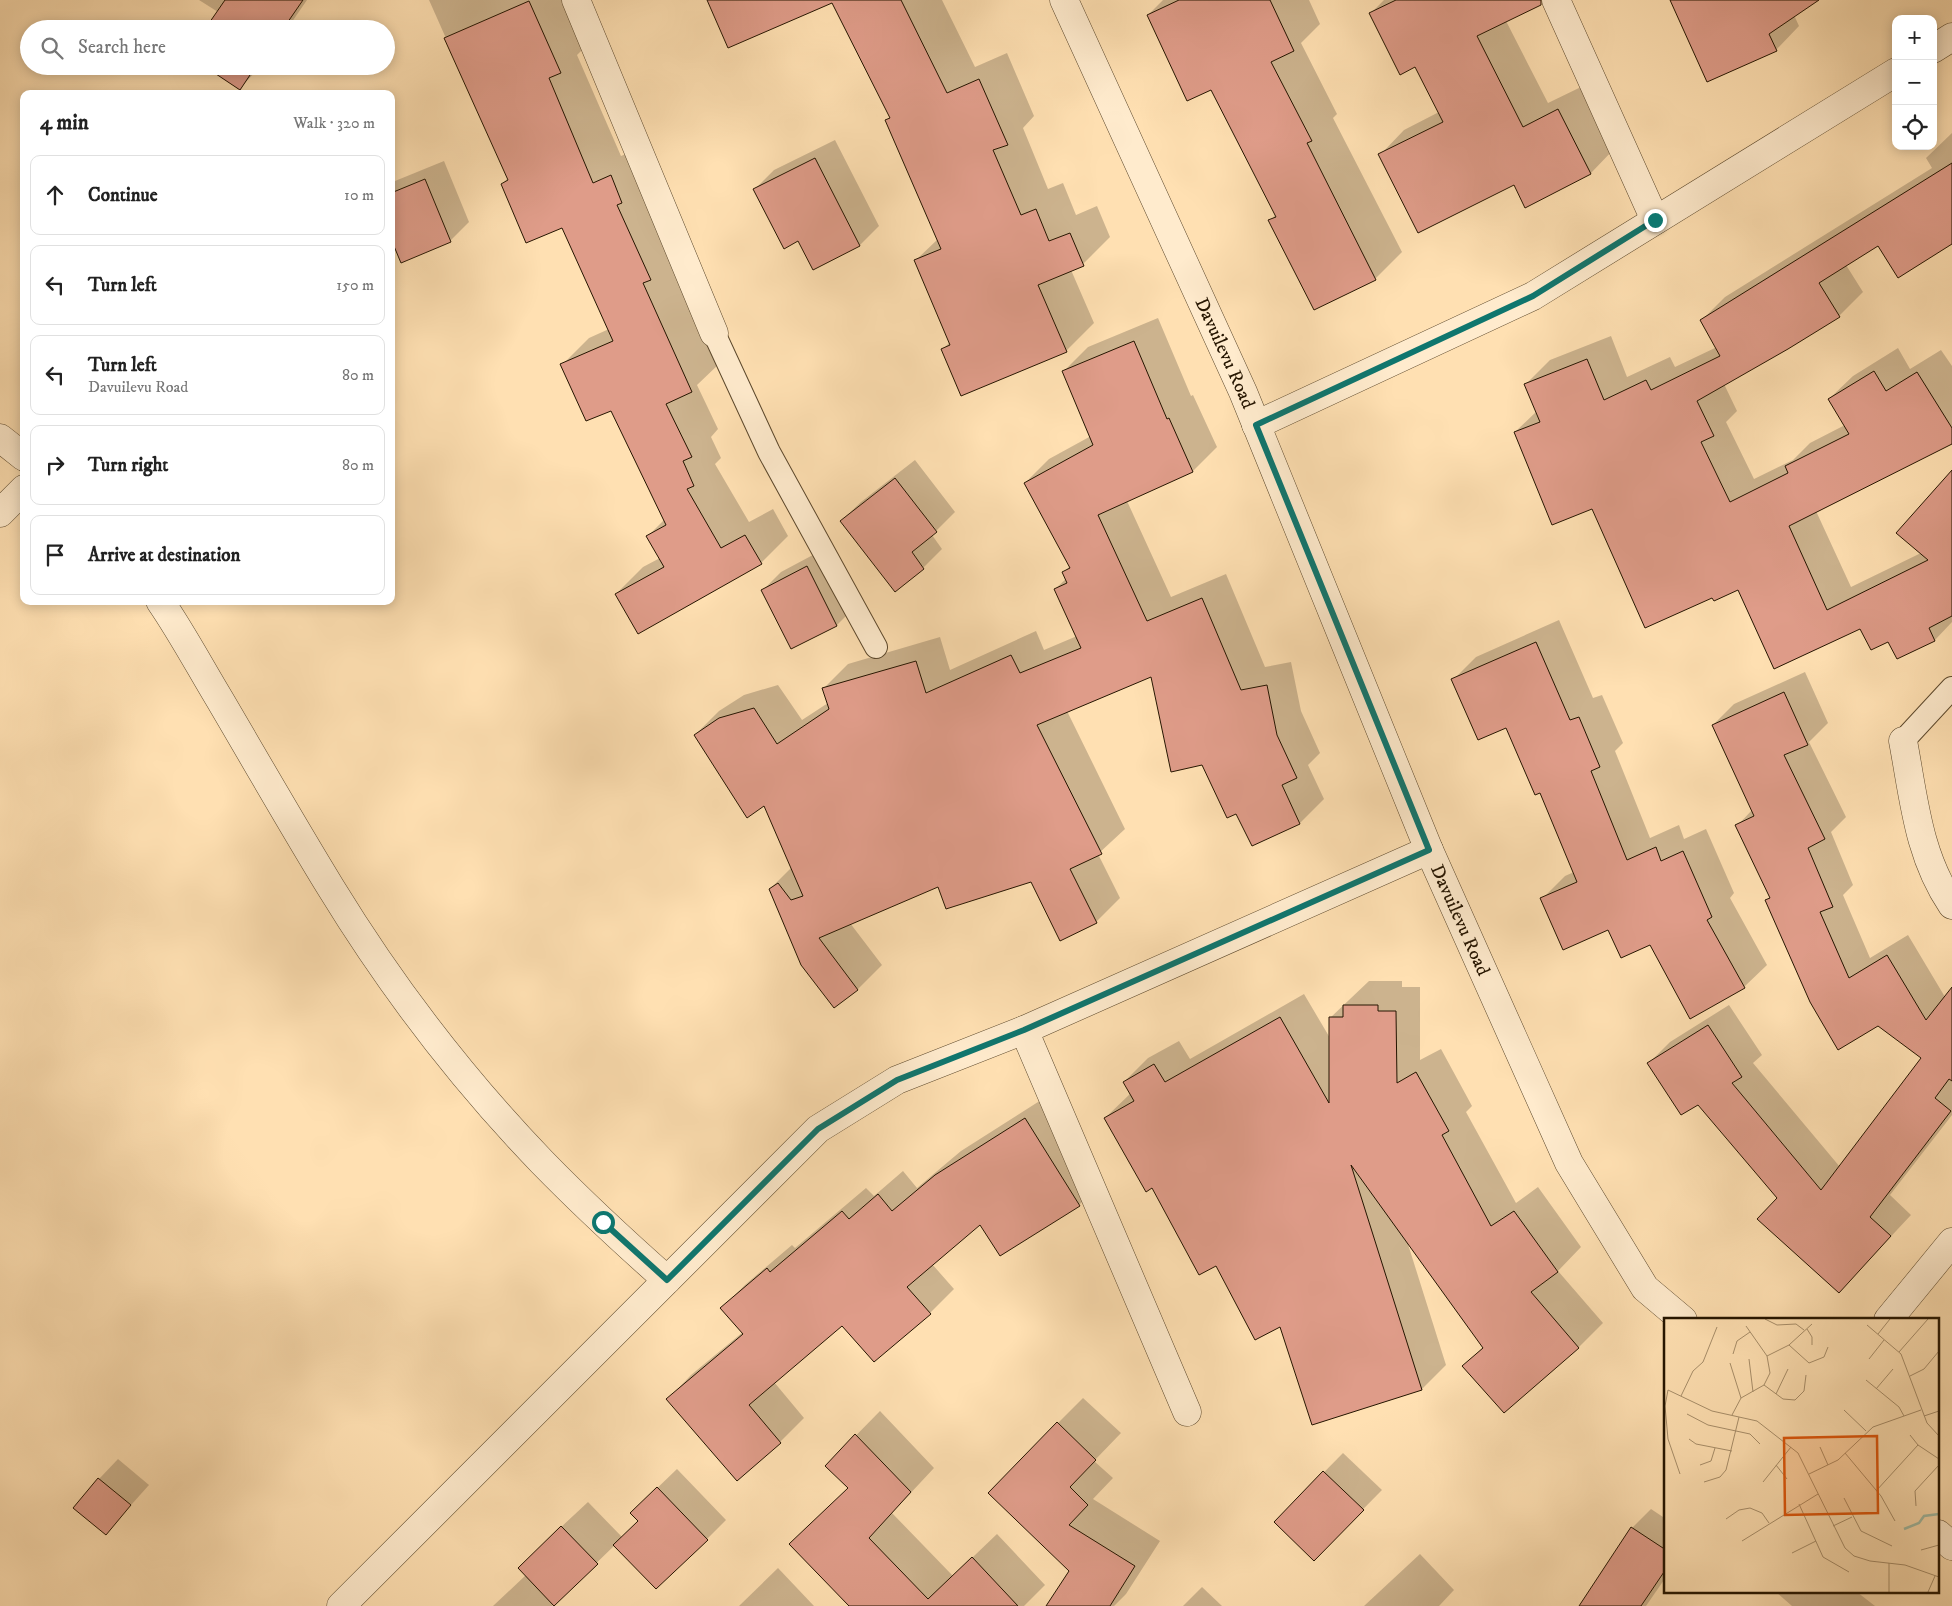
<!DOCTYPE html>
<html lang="en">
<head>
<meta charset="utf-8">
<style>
	:root { --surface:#fff; --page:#f2f2f2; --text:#222; --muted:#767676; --line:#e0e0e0 }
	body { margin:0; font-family:"IM FELL DW Pica",serif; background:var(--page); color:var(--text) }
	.controls { position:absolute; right:15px; top:15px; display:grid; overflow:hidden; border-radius:10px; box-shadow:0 2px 12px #0003 }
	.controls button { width:45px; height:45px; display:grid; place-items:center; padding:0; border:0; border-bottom:1px solid var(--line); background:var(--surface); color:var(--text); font:25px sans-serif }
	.stop { position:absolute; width:15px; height:15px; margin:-11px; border:4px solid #0f766e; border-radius:50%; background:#fff }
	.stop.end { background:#0f766e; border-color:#fff; box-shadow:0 1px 5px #0008 }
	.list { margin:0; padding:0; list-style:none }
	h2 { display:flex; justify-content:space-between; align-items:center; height:65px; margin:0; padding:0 20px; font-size:21px }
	h2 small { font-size:16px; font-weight:400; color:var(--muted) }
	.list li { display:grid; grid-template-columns:32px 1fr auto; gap:15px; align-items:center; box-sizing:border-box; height:80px; margin:0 10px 10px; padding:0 10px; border:1px solid var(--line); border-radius:10px }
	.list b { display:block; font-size:19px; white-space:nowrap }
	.list p { margin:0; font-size:16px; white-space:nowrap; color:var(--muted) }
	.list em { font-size:16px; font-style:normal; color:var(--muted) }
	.icon { flex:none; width:28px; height:28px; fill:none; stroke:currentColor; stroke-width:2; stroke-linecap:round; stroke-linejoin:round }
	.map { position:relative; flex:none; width:1952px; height:1606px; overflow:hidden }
	.search { position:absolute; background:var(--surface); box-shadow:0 2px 12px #0003; left:20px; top:20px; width:375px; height:55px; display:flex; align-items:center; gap:12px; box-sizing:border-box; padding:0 18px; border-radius:28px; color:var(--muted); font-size:19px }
	.panel { position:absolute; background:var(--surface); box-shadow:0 2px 12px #0003; left:20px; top:90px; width:375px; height:515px; border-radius:10px }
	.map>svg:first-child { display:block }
</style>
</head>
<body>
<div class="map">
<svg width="1952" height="1606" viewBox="0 0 1952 1606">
	<rect width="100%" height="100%" fill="#ffe0b2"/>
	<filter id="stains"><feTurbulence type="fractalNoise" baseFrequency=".004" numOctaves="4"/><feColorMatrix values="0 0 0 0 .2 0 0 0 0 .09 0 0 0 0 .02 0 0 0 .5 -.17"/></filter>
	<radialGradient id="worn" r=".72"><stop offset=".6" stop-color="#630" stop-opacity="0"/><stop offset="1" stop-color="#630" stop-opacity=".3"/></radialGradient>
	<!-- shadow -->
	<g fill="#0003">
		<path d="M199,0H307L287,29H207L218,12Z"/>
		<path d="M429,0H567L587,45L577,55L621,156L638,149L719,364L697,385L718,429L711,437L721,458L715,464L749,522L773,509L788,536L761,563L616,594L643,567L660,558L648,536L665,519L611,409L562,365L589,338L609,329L562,226L502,184L508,178Z"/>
		<path d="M708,0H942L975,67L1007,53L1034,116L1023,128L1048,189L1063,183L1076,215L1097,206L1110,237L1083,264L1071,270L1094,323L1066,351L961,395L942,350L950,342L916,260L938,239L887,120L891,116L833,1Z"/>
		<path d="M1163,0H1309L1320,24L1301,43L1337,114L1333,118L1402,252L1375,279L1315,309L1270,221L1276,214L1212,88L1148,15Z"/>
		<path d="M1384,0H1533L1506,21L1548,103L1583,86L1615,148L1591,173L1526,206L1514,184L1380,155L1404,130L1439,112L1416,65L1371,13Z"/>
		<path d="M1671,0H1817L1794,15L1799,26L1776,50Z"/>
		<path d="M219,66H261L240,88Z"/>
		<path d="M1952,133V237L1878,245L1846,265L1863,292L1839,316L1724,384L1737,411L1726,422L1754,479L1793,460L1810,443L1845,425L1829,399L1853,376L1898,348L1910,369L1941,350L1952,366V442L1816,511L1851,587L1921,553L1952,472V622L1935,640L1897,658L1889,640L1861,627L1739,588L1713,596L1592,507L1515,432L1537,411L1526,384L1550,360L1611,336L1627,377L1670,357L1675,367L1717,347L1702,320L1725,297L1932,168L1926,158Z"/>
		<path d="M835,140L879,226L860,245L814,268L799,240L755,189L774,170Z"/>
		<path d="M444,161L469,222L450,241L391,236V186L395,181Z"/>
		<path d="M1158,318L1191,396L1193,395L1217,447L1193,471L1127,501L1171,597L1226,574L1265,667L1291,662L1301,711L1320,753L1308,765L1324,799L1300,823L1237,812L1203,764L1152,676L1067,711L1125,829L1098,854L1120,898L1096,922L1032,881L939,885L850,923L882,965L858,989L834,1006L770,889L792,867L765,805L695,735L719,711L744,695L778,685L802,720L828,703L824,688L848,664L940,637L950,670L1036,631L1044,650L1077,636L1055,589L1067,578L1064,572L1070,566L1025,483L1049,459L1091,436L1063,372L1088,347Z"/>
		<path d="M915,460L955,512L932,535L942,549L923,568L841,521L861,502Z"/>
		<path d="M826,548L856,606L837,625L792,648L762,591L781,572Z"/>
		<path d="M1559,620L1593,698L1602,695L1623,743L1615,751L1650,838L1679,825L1684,839L1706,829L1734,893L1730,898L1767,965L1744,987L1650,944L1609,928L1542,899L1565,876L1574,872L1540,791L1507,726L1453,680L1476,657Z"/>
		<path d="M1805,672L1828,723L1809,742L1846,817L1831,832L1853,885L1843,895L1870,958L1908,935L1945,997L1952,990V1115L1890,1195L1911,1215L1839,1292L1778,1198L1698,1103L1649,1063L1670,1042L1729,1005L1762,1055L1753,1063L1840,1167L1922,1057L1766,901L1771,896L1737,826L1753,809L1713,725L1734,704Z"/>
		<path d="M1369,981H1402V987H1420V1060L1441,1049L1472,1106L1466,1112L1516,1203L1538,1187L1581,1247L1558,1271L1603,1323L1579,1347L1504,1412L1464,1366L1483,1347L1407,1241L1446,1365L1422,1389L1281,1325L1216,1265L1152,1187L1105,1118L1131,1093L1124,1082L1148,1058L1179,1041L1190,1059L1304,994L1330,1038V1018Z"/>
		<path d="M1049,1095L1103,1181L1079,1205L1000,1255L980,1224L932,1264L954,1289L930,1313L843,1324L774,1382L804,1418L780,1442L668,1399L691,1375L743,1332L722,1308L746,1284L792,1245L795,1248L866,1188L874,1196L903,1171L917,1188L961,1151Z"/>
		<path d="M1083,1398L1121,1433L1094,1461L1113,1478L1093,1499L1160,1541L1126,1594L1114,1606H1080L1070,1570L1058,1423Z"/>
		<path d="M880,1411L934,1468L892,1513L953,1576L997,1534L1045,1585L1024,1606H851L849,1487L826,1466Z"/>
		<path d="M1343,1453L1382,1490L1314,1559L1275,1522Z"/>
		<path d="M118,1459L149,1485L106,1533L75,1508L99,1479Z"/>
		<path d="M677,1469L726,1520L707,1539L615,1545L552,1606H493L526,1575L545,1542L588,1502L622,1537L639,1521L651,1494Z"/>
		<path d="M1651,1509L1666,1519V1577L1646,1606H1596L1632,1528Z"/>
		<path d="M1420,1554L1454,1590L1439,1606H1364Z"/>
		<path d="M778,1568L814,1606H739Z"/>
		<path d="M1202,1587L1222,1606H1183Z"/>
		<path d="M1776,1592H1857L1875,1606H1792Z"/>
	</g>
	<!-- building -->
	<g fill="#df9c89" stroke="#251500">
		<path d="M225,0H303L283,29H205Z"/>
		<path d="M707,0H901L947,93L979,79L1008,145L993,150L1021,215L1036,209L1049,241L1070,233L1084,266L1038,285L1067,352L961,396L941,349L950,345L914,260L941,249L885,120L890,118L832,3L728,48Z"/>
		<path d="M1179,0H1270L1294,51L1271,62L1312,141L1307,143L1376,280L1314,310L1268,220L1276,217L1211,90L1187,101L1147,15Z"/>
		<path d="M1396,0H1541V5L1477,36L1523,127L1558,109L1591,174L1525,208L1514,185L1418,233L1378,154L1443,122L1415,67L1400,75L1369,13Z"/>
		<path d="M1670,0H1819L1769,34L1777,51L1707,82Z"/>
		<path d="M529,1L561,73L549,78L593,183L611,175L622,203L617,205L651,280L643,283L692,392L666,404L692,457L683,461L694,486L687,489L721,548L745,535L762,564L638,634L615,594L664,567L646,536L666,525L611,411L586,421L560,364L613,341L562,228L526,243L501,184L508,180L444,38Z"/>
		<path d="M217,66H256L240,90L213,72Z"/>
		<path d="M815,158L860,246L813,270L798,241L784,249L753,189Z"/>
		<path d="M1952,163V244L1898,278L1878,246L1819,283L1840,317L1788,349L1697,401L1714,436L1701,442L1730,502L1788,473L1785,466L1849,434L1828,399L1874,371L1886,391L1917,372L1952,428V444L1789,526L1827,610L1928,560L1896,533L1952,470V616L1929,628L1935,641L1897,659L1888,642L1871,650L1860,629L1774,669L1738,590L1714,601L1712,598L1645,628L1592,509L1552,525L1514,432L1540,422L1524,384L1587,359L1604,400L1646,380L1651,390L1720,356L1700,320Z"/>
		<path d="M425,179L451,242L401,263L391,239V193Z"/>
		<path d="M1134,341L1167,419L1169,418L1193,472L1098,515L1147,621L1202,598L1241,690L1267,685L1277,735L1297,778L1282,785L1300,824L1252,846L1236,814L1227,818L1202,765L1171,772L1151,677L1037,725L1102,854L1070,869L1097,923L1060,941L1031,882L946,909L938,887L819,938L858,990L834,1008L801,965L769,889L778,883L791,900L803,896L764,806L747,818L694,735L719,718L754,708L777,744L829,709L822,688L916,661L926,693L1011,655L1020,673L1081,648L1054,589L1067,583L1062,572L1070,568L1024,483L1093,445L1062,371Z"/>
		<path d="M895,478L937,532L912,552L924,569L895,592L840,521Z"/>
		<path d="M807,566L837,626L791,649L761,590Z"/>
		<path d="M1536,642L1570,720L1579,717L1600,767L1591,771L1627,860L1656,847L1661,861L1683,851L1712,917L1707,920L1745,988L1690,1019L1650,945L1621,958L1608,930L1563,950L1540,898L1577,882L1540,793L1535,795L1506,728L1478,740L1451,679Z"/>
		<path d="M1784,692L1808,745L1784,755L1825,839L1808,848L1833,907L1820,912L1849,978L1887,955L1926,1020L1952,987V1081L1949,1079L1935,1098L1951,1111L1870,1217L1891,1236L1839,1293L1757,1219L1777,1198L1698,1105L1681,1115L1647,1063L1708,1025L1742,1077L1732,1083L1821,1190L1921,1058L1878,1026L1838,1050L1810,1002L1765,900L1770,898L1735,825L1754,816L1712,725Z"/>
		<path d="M1343,1005H1378V1011H1396L1397,1083L1416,1072L1449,1131L1442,1135L1491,1226L1514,1211L1558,1272L1531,1292L1579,1348L1504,1413L1462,1366L1483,1348L1351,1165L1422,1390L1312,1425L1280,1327L1255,1340L1216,1266L1199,1275L1152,1188L1146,1192L1104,1118L1134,1101L1123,1082L1154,1064L1165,1082L1280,1017L1329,1103V1017H1343Z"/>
		<path d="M1025,1118L1080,1206L1000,1256L980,1225L907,1287L931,1314L874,1362L842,1326L749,1405L781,1443L737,1481L666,1399L743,1334L720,1308L767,1268L770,1272L842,1211L849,1219L878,1194L892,1211L935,1175Z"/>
		<path d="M1057,1422L1096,1460L1070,1487L1088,1505L1069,1525L1135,1566L1110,1606H1046L1069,1571L988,1493Z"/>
		<path d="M855,1434L911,1492L869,1538L928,1599L972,1557L1018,1606H849L789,1544L848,1488L825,1466Z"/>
		<path d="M1323,1471L1364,1510L1314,1561L1274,1522Z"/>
		<path d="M98,1478L131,1505L106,1535L73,1508Z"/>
		<path d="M657,1487L708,1540L656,1589L613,1545L638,1521L630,1513Z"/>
		<path d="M561,1526L598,1564L554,1606L518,1568Z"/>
		<path d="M1631,1527L1666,1550V1569L1641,1606H1579Z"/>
	</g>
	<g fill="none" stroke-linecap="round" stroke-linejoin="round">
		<!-- service casing -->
		<g stroke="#5c482c" stroke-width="24">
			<g id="service">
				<path d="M714,333L769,452L876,647"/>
				<path d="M1903,741L1952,688"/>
			</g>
		</g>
		<!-- minor casing -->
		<g stroke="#5c482c" stroke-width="29">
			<g id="minor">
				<path d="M576,0L714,333"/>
				<path d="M1556,0L1655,220"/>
				<path d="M1933,49L1952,37"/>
				<path d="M1256,425L1533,296L1896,72"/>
				<path d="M0,438L24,457"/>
				<path d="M0,513L24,489"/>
				<path d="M160,601C182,633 200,667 220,700C257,763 293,826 331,888C391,986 462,1079 542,1162C582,1203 624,1242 667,1280"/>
				<path d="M1903,741C1914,799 1918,855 1952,905"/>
				<path d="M1024,1030L1187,1412"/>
				<path d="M1888,1320L1952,1242"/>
				<path d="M341,1606L818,1129L897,1080L1024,1030L1429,850"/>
			</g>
		</g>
		<!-- tertiary casing -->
		<g stroke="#5c482c" stroke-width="29">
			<g id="tertiary">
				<path id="s1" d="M1064,0L1243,392L1429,850L1569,1163L1645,1288L1683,1320"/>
				<path d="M1938,1534L1952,1546"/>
			</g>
		</g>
		<!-- service -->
		<use href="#service" stroke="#ffebcd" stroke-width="22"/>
		<!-- minor -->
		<use href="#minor" stroke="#ffebcd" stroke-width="28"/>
		<!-- tertiary -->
		<use href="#tertiary" stroke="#ffebcd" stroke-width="28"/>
	</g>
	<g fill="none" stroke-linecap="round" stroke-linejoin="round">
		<!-- route -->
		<path stroke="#0f766e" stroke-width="6" d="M603,1222L667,1280L818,1129L897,1080L1024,1030L1429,850L1256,425L1533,296L1655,220"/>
	</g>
	<g text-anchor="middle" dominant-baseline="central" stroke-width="4.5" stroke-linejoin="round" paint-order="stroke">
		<!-- street labels -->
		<g font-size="19" fill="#251500" stroke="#ffebcd">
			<text stroke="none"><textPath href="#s1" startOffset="388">Davuilevu Road</textPath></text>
			<text stroke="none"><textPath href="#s1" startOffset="1002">Davuilevu Road</textPath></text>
		</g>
	</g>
	<!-- overview -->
	<g transform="translate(1664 1318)">
		<rect width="275" height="275" fill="#ffe0b2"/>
		<path fill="none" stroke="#a1bea8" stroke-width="2.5" d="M240,211L255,205L260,198L275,196"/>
		<path fill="none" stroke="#a88f6b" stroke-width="1" d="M101,1L113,7L132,6L140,12M203,7L237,36L263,105L275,118M143,11L148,19V27M214,16L226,1M125,27L145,45L160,39L164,29M235,34L264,1M69,36L73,23L86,14M103,38L125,27L148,6M85,41L89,74M205,41L220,22M66,45L77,80M246,58L260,51L275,33M202,62L235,89L240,98M100,67L119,81L131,82L140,73L142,57M212,71L229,51M112,76L124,51M17,78L29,53L39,44L53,9M180,92L202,113M23,96L44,107L86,116L96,126M68,97L77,80L100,67L106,55L103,38L82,8M260,98L275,93M246,117L254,127L275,141M25,121L32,126L68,133M156,129L164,147M181,135L217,178L231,203M36,147L47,143L51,130M112,147L123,161M16,156L4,121L1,88L4,72L48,93L93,103L134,135L181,230L190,238L206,243L241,247L275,259M145,156L174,142L209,109L257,92M40,164L56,159L62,152L75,99M99,164L127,129M212,173L254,127M180,180L197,213L228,228M135,186L159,239L185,254M252,188L251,173L275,147M62,201L75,192L86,190L98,195L105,205M169,208L188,199M78,223L154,176M257,232L275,227M128,235L152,223M225,274V245M264,274L271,258"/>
		<path fill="#de560b" fill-opacity="0.15" stroke="#de560b" stroke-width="2.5" d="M213,118L214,195L121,197L120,120Z"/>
		<rect width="275" height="275" fill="none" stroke="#251500" stroke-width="2.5"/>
	</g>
	<rect width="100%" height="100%" filter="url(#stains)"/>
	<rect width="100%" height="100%" fill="url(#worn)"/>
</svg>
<div class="controls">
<button>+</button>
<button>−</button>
<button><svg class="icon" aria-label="locate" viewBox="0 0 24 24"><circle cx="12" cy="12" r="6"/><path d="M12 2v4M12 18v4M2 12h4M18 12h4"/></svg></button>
</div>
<div class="stop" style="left:603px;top:1222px"></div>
<div class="stop end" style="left:1655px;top:220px"></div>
<div class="search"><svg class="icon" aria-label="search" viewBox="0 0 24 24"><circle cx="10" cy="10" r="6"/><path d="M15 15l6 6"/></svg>Search here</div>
<section class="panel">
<h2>4 min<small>Walk · 320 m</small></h2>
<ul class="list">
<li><svg class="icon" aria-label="ahead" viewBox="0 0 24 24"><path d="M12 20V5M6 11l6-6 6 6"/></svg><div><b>Continue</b></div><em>10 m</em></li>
<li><svg class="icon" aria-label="left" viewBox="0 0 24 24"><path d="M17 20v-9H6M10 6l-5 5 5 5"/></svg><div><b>Turn left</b></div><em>150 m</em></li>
<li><svg class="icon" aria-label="left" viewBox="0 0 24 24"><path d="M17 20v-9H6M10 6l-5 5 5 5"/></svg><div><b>Turn left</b><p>Davuilevu Road</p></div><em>80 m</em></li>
<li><svg class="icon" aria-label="right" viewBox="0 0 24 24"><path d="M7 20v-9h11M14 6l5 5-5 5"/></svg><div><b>Turn right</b></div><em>80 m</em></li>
<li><svg class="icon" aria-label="arrive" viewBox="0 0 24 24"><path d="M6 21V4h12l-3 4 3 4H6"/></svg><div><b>Arrive at destination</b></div></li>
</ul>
</section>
</div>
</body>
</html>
